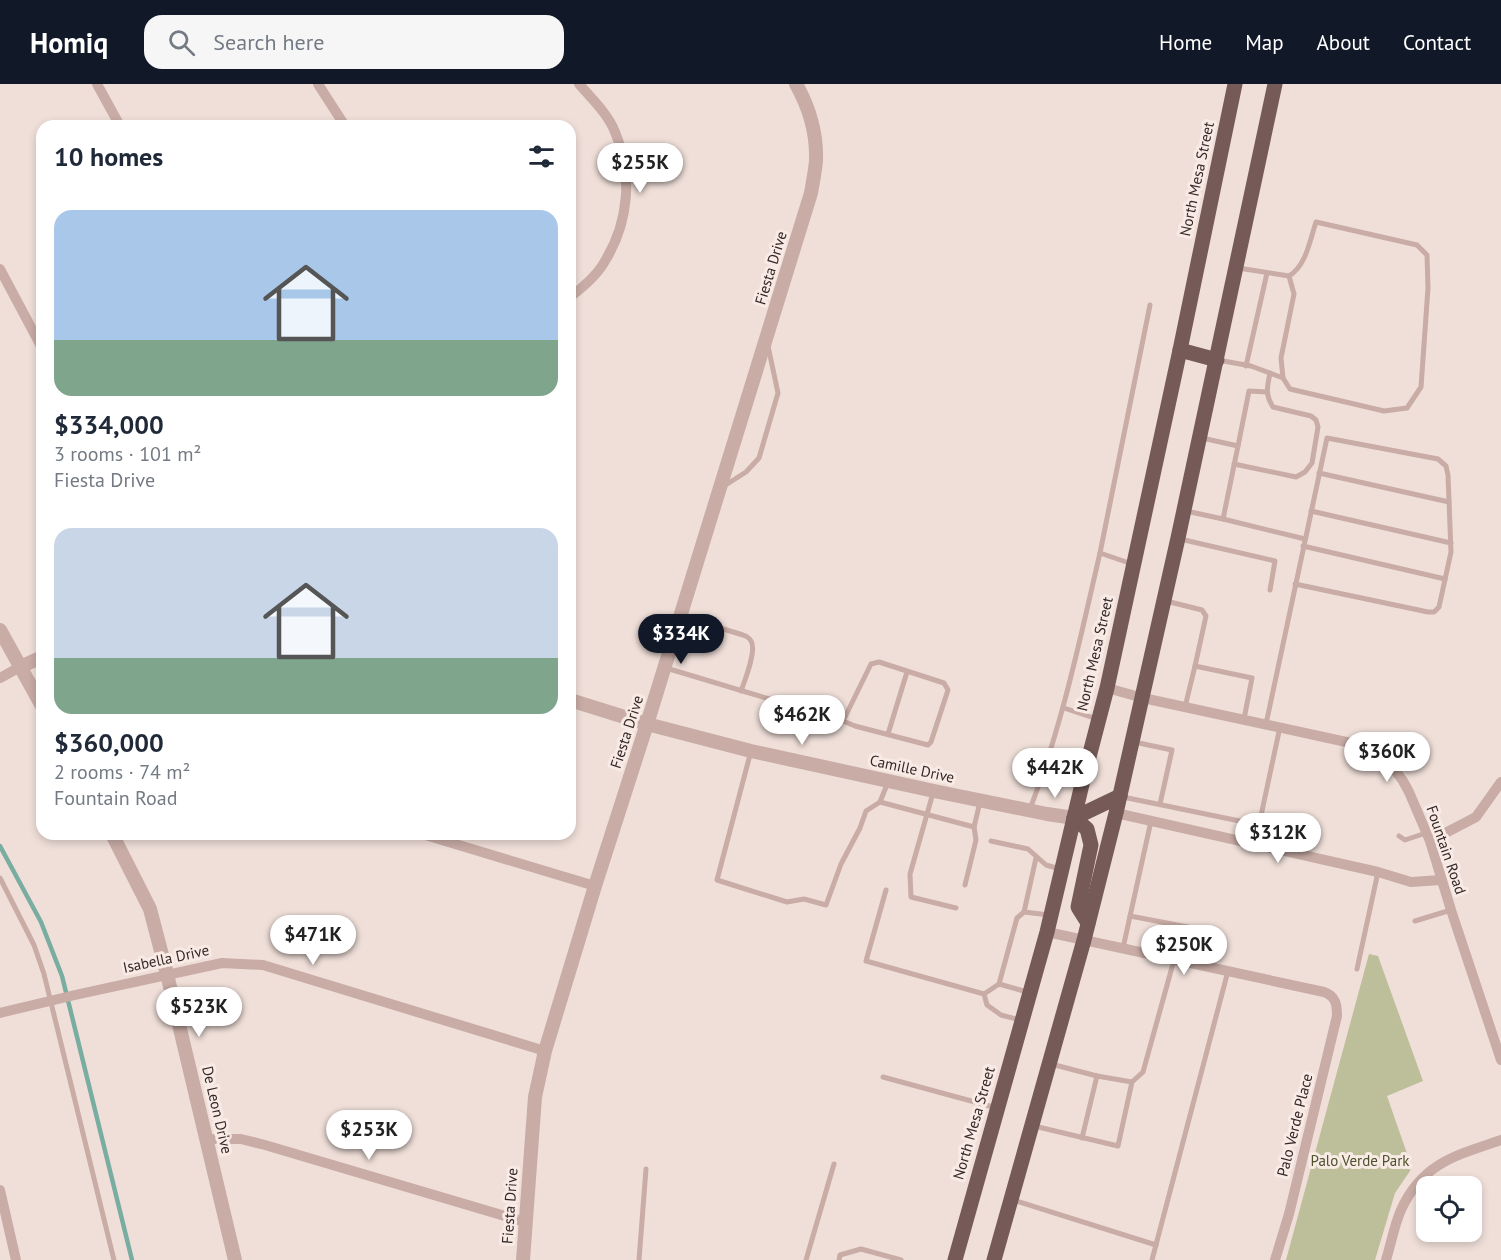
<!DOCTYPE html>
<html lang="en">
<head>
<meta charset="utf-8">
<style>
  :root { --surface:#fff; --page:#f6f6f7; --text:#1f2937; --muted:#747a83; --accent:#111827 }
  body { margin:0; font-family:"PT Sans",sans-serif; background:var(--page); color:var(--text); height:100vh; display:flex; flex-direction:column; font-size:22px; white-space:nowrap }
  * { box-sizing:border-box; margin:0 }
  p { font-size:20px; color:var(--muted) }
  .icon { flex:none; width:33px; height:33px; fill:none; stroke:currentColor; stroke-width:2; stroke-linecap:round; stroke-linejoin:round }
  .map { position:relative; flex:1; overflow:hidden }
  .drawer { position:absolute; left:36px; top:36px; width:540px; height:720px; display:flex; flex-direction:column; background:var(--surface); border-radius:18px; box-shadow:0 3px 9px #0003 }
  .drawer>* { flex:none }
  .tools { position:absolute; left:1416px; top:1092px; display:grid; gap:12px }
  .tools a { display:grid; place-items:center; width:66px; height:66px; border-radius:12px; background:var(--surface); box-shadow:0 3px 9px #0003; font-size:30px }
  .price { position:absolute; translate:-50% -51px; padding:0 14px; border-radius:21px; background:#fff; color:#222; font-size:20px; line-height:39px; filter:drop-shadow(0 2px 3px #0008) }
  .price::after { content:''; position:absolute; left:50%; top:36px; width:18px; height:14px; margin-left:-9px; background:inherit; clip-path:polygon(0 0,100% 0,50% 100%) }
  .price.on { background:var(--accent); color:#fff }
  ul { padding:0; list-style:none }
  li { display:grid; align-content:center; gap:12px; height:318px; padding:0 18px }
  li span { display:grid; place-items:center; height:186px; border-radius:18px; color:#555 }
  li>.icon { margin-inline-start:auto }
  span .icon { width:108px; height:108px; fill:#fffc; stroke-width:1 }
  li b { font-size:26px }
  h2 { display:flex; justify-content:space-between; align-items:center; height:72px; padding:0 18px; font-size:26px }
  header { display:flex; align-items:center; gap:36px; box-sizing:border-box; height:84px; padding:0 30px; background:var(--accent); color:#fff }
  header strong { font-size:28px }
  nav { display:flex; gap:33px; margin-inline-start:auto; font-size:21px }
  .search { width:420px; height:54px; background:var(--page); display:flex; align-items:center; gap:15px; box-sizing:border-box; padding:0 21px; border-radius:18px; color:var(--muted); font-size:22px }
  .map>svg:first-child { display:block }
  .green { fill:#bcbf99 }
  .lines { fill:none; stroke-linecap:round; stroke-linejoin:round }
  .stream { stroke:#79ada1; stroke-width:4.5 }
  .service { stroke:#c8aca5; stroke-width:5 }
  .minor { stroke:#c8aca5; stroke-width:10 }
  .tertiary { stroke:#c8aca5; stroke-width:14 }
  .primary { stroke:#765a58; stroke-width:15 }
  .labels { text-anchor:middle; stroke-width:6; stroke-linejoin:round; paint-order:stroke }
  .street-label { font-size:15px; fill:#342726; stroke:#f8eae5 }
  .park-label { font-size:15px; fill:#4d512b; stroke:#f8eae5 }
</style>
</head>
<body>
<header>
<strong>Homiq</strong>
<div class="search"><svg class="icon" aria-label="search" viewBox="0 0 24 24"><circle cx="10" cy="10" r="6"/><path d="M15 15l6 6"/></svg>Search here</div>
<nav><a>Home</a><a>Map</a><a>About</a><a>Contact</a></nav>
</header>
<div class="map">
<svg width="1501" height="1176" viewBox="0 0 1501 1176">
  <rect width="100%" height="100%" fill="#f0dfd9"/>
  <polygon class="green" points="1369,870 1378,872 1423,997 1387,1012 1411,1081 1410,1087 1395,1109 1375,1176 1286,1176"/>
  <g class="lines">
    <polyline class="stream" points="0,762 41,838 62,892 132,1176"/>
    <g class="service">
      <path d="M1238,184L1289,192C1306,182 1310,156 1316,138L1417,161L1427,171L1428,204L1421,303L1407,324L1384,327L1290,305L1283,294L1281,274L1294,210L1289,192"/>
      <polyline points="1218,276 1251,282 1283,294"/>
      <polyline points="1246,282 1267,189"/>
      <polyline points="1238,362 1249,307 1267,308"/>
      <path d="M1234,380L1296,393L1305,388L1312,379L1318,343L1316,336L1311,332L1273,323C1265,310 1267,304 1270,289"/>
      <polyline points="1319,389 1449,418"/>
      <polyline points="724,402 746,388 759,374 778,309 768,262"/>
      <polyline points="1186,427 1223,435 1238,362 1202,354"/>
      <polyline points="1311,427 1451,459"/>
      <polyline points="1223,435 1305,455"/>
      <polyline points="1180,455 1275,477 1270,506"/>
      <polyline points="1303,462 1445,495"/>
      <polyline points="1132,480 1100,469 1150,221"/>
      <polyline points="1166,517 1202,526 1206,532 1195,582"/>
      <path d="M681,532L743,551C746,552 749,553 751,557C757,566 745,596 741,607"/>
      <polyline points="666,584 843,637 855,642 928,661 931,658 948,606 944,599 879,578 871,580 843,637"/>
      <polyline points="1185,623 1195,582 1252,594 1244,635"/>
      <polyline points="1064,624 1097,635"/>
      <polyline points="1266,640 1327,354 1438,375 1446,382 1448,391 1451,468 1439,523 1434,528 1428,528 1295,500"/>
      <polyline points="888,650 907,588"/>
      <polyline points="1134,658 1172,666 1160,720"/>
      <polyline points="751,667 717,796 787,818 804,815 826,821 841,780 860,744 866,727 880,718 888,698"/>
      <polyline points="933,709 910,790 911,813 956,824"/>
      <polyline points="1123,713 1259,741 1280,643"/>
      <polyline points="880,718 974,743"/>
      <path d="M1030,725C1062,642 1080,555 1100,469"/>
      <polyline points="1399,752 1405,756 1426,749"/>
      <polyline points="991,757 1028,765 1046,781 1060,785"/>
      <polyline points="0,794 34,861 44,890 114,1176"/>
      <polyline points="965,801 976,756 974,743 980,718"/>
      <polyline points="886,806 866,877 984,910"/>
      <polyline points="1024,828 1036,774"/>
      <polyline points="1130,832 1188,843 1194,849 1188,879"/>
      <polyline points="1415,837 1451,826"/>
      <polyline points="1123,864 1151,737"/>
      <polyline points="1357,885 1378,788"/>
      <polyline points="999,900 1017,834 1024,828 1049,831"/>
      <polyline points="1020,936 1001,931 987,921 984,910 999,900 1027,908"/>
      <polyline points="1051,980 1097,992 1132,998"/>
      <polyline points="883,993 997,1024"/>
      <polyline points="1034,1042 1118,1062 1132,998 1143,988 1174,876"/>
      <polyline points="1082,1054 1097,992"/>
      <polyline points="1013,1116 1156,1161"/>
      <polyline points="639,1176 646,1085"/>
      <polyline points="806,1176 834,1080"/>
      <polyline points="839,1176 840,1171 861,1165 901,1176"/>
      <polyline points="1152,1176 1228,887"/>
    </g>
    <g class="minor">
      <polyline points="97,0 120,42"/>
      <polyline points="318,0 345,42"/>
      <polyline points="0,185 42,264"/>
      <path d="M570,213C582,204 598,190 605,177C629,138 633,90 615,48C608,30 592,15 579,0"/>
      <polyline points="0,594 20,583"/>
      <polyline points="1107,604 1143,614 1351,659 1365,664 1383,675 1394,685 1403,697 1409,708 1430,757 1451,826 1501,976"/>
      <polyline points="1116,729 1378,788 1411,798 1441,796"/>
      <polyline points="422,750 595,802"/>
      <polyline points="1430,757 1476,733 1501,698"/>
      <path d="M1047,848L1324,908C1336,912 1337,921 1337,932L1289,1130L1275,1176"/>
      <polyline points="0,929 75,911 222,879 263,881 545,967"/>
      <polyline points="207,1055 241,1055 265,1061 525,1138"/>
      <polyline points="0,1106 16,1176"/>
      <path d="M1386,1176C1391,1160 1394,1142 1401,1126C1422,1079 1457,1071 1501,1056"/>
    </g>
    <g class="tertiary">
      <polyline points="0,546 42,622"/>
      <polyline points="20,583 42,573"/>
      <polyline points="570,616 647,640 751,667 934,707 1047,730 1074,734"/>
      <polyline points="112,750 150,825 167,890 235,1176"/>
      <path d="M523,1176L535,1013L545,967L595,802L647,640L811,109C813,98 815,87 816,77C817,50 809,23 796,0"/>
    </g>
    <g class="primary">
      <polyline points="1180,266 1217,276"/>
      <polyline points="1074,734 1087,745 1091,761 1078,823 1088,839"/>
      <polyline points="1074,734 1120,712"/>
      <polyline points="955,1176 1047,848 1083,696 1107,604 1180,266 1235,0"/>
      <polyline points="994,1176 1084,856 1116,729 1178,454 1275,0"/>
    </g>
  </g>
  <g class="labels">
    <g class="street-label">
      <text transform="translate(1197 95) rotate(-78)" y="5">North Mesa Street</text>
      <text transform="translate(771 184) rotate(-73)" y="5">Fiesta Drive</text>
      <text transform="translate(1095 570) rotate(-77)" y="5">North Mesa Street</text>
      <text transform="translate(627 648) rotate(-72)" y="5">Fiesta Drive</text>
      <text transform="translate(912 685) rotate(12)" y="5">Camille Drive</text>
      <text transform="translate(1446 766) rotate(71)" y="5">Fountain Road</text>
      <text transform="translate(166 875) rotate(-12)" y="5">Isabella Drive</text>
      <text transform="translate(217 1026) rotate(77)" y="5">De Leon Drive</text>
      <text transform="translate(974 1039) rotate(-74)" y="5">North Mesa Street</text>
      <text transform="translate(1295 1041) rotate(-76)" y="5">Palo Verde Place</text>
      <text transform="translate(510 1122) rotate(-86)" y="5">Fiesta Drive</text>
    </g>
    <g class="park-label">
      <text x="1360" y="1082">Palo Verde Park</text>
    </g>
  </g>
</svg>
<div class="tools">
<a><svg class="icon" aria-label="locate" viewBox="0 0 24 24"><circle cx="12" cy="12" r="6"/><path d="M12 2v4M12 18v4M2 12h4M18 12h4"/></svg></a>
</div>
<b class="price" style="left:640px;top:110px">$255K</b>
<b class="price on" style="left:681px;top:581px">$334K</b>
<b class="price" style="left:802px;top:662px">$462K</b>
<b class="price" style="left:1387px;top:699px">$360K</b>
<b class="price" style="left:1055px;top:715px">$442K</b>
<b class="price" style="left:1278px;top:780px">$312K</b>
<b class="price" style="left:313px;top:882px">$471K</b>
<b class="price" style="left:1184px;top:892px">$250K</b>
<b class="price" style="left:199px;top:954px">$523K</b>
<b class="price" style="left:369px;top:1077px">$253K</b>
<section class="drawer">
<h2>10 homes<svg class="icon" aria-label="filters" viewBox="0 0 24 24"><path d="M4 7h16M4 17h16"/><circle cx="9" cy="7" r="2"/><circle cx="15" cy="17" r="2"/></svg></h2>
<ul>
<li><span style="background:linear-gradient(#a9c7e8 70%,#7fa58c 0)"><svg class="icon" aria-label="home" viewBox="0 0 24 24"><path d="M3 11l9-7 9 7M6 9v11h12V9"/></svg></span><div><b>$334,000</b><p>3 rooms · 101 m²</p><p>Fiesta Drive</p></div></li>
<li><span style="background:linear-gradient(#c9d6e8 70%,#7fa58c 0)"><svg class="icon" aria-label="home" viewBox="0 0 24 24"><path d="M3 11l9-7 9 7M6 9v11h12V9"/></svg></span><div><b>$360,000</b><p>2 rooms · 74 m²</p><p>Fountain Road</p></div></li>
</ul>
</section>
</div>
</body>
</html>
